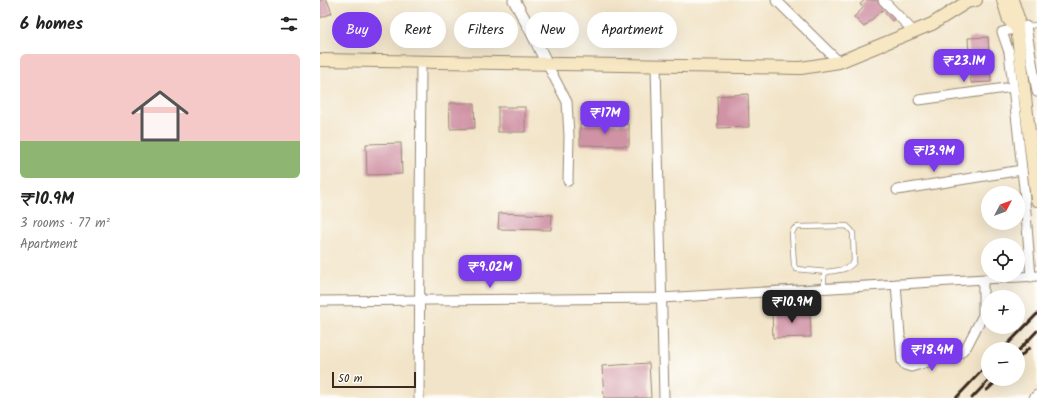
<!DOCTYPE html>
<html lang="en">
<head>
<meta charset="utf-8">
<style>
  :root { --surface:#fff; --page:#f6f6f6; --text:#222; --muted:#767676; --line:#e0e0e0; --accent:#7c3aed }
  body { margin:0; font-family:Kalam,sans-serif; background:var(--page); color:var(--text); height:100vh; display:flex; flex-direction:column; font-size:15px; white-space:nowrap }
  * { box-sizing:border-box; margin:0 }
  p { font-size:13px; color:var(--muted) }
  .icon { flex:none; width:22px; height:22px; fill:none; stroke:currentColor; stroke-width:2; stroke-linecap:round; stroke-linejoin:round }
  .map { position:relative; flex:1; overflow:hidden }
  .drawer { display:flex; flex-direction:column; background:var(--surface); width:320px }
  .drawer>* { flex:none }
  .top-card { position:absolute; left:12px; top:12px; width:380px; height:36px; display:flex; gap:8px }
  .needle { width:26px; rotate:49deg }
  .buttons { position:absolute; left:661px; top:186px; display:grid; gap:8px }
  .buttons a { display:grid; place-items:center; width:44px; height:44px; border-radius:50%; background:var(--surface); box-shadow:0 4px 16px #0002; font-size:20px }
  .scale { position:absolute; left:12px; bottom:10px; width:84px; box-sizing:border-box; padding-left:4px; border:2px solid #3b2a1e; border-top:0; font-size:11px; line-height:14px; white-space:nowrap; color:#3b2a1e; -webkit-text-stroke:3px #fdfcf7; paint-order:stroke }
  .price { position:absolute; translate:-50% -34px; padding:0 9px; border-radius:8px; background:var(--accent); color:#fff; font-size:13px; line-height:26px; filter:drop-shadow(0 1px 2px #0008) }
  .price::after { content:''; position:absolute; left:50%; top:24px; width:12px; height:9px; margin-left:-6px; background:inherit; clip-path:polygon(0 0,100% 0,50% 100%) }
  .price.active { background:#222; color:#fff }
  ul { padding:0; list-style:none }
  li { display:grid; align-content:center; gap:8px; height:212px; padding:0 20px }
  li+li { border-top:1px solid var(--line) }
  li span { display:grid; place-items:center; height:124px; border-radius:6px; color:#555 }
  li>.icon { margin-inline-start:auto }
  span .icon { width:72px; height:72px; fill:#fffc; stroke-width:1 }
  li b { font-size:17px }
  h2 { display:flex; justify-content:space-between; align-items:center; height:48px; padding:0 20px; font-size:17px }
  .tag { padding:0 14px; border-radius:18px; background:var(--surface); box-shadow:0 4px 16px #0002; font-size:14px; line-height:36px }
  .tag.active { background:var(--accent); color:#fff }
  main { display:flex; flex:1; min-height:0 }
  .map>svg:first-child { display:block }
  .building { fill:#d093a6 }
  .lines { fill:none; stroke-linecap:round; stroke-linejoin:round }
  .service-casing { stroke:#968773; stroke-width:6 }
  .minor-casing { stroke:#968773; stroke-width:11 }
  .tertiary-casing { stroke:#968773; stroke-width:13 }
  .secondary-casing { stroke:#968773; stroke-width:14 }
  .service { stroke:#fff; stroke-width:4.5 }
  .minor { stroke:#fff; stroke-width:9 }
  .tertiary { stroke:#fff; stroke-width:11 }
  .secondary { stroke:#f7e8c3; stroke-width:12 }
  .rail { stroke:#3b2a1e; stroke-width:3 }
</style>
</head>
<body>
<main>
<section class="drawer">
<h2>6 homes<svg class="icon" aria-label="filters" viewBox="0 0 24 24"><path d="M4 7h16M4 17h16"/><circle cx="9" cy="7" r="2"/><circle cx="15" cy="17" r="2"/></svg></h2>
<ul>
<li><span style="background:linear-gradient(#f6c9c9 70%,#8fb573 0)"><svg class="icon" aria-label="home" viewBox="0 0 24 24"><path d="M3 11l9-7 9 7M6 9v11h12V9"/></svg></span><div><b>₹10.9M</b><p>3 rooms · 77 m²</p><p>Apartment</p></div></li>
</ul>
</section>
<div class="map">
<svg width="717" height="398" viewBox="0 0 717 398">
  <rect width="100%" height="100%" fill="#fdfcf7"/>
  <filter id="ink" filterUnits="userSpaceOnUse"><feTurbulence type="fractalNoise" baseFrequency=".025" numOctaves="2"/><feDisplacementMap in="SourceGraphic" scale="8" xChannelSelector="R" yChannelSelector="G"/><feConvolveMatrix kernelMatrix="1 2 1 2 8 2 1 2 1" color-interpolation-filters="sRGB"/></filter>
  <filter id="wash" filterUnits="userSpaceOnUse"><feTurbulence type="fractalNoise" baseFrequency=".012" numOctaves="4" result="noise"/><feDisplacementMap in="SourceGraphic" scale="16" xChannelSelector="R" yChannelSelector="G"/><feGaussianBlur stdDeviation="0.9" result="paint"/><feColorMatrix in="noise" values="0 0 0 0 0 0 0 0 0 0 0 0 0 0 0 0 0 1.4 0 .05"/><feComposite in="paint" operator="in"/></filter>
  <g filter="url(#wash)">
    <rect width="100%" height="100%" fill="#f2e4c8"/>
    <g id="blocks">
      <g class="building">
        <polygon points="0,0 7,0 12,13 0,18"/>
        <polygon points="545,0 562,0 577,16 572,21 562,10 544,27 534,17 543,8 540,4"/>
        <polygon points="668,37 671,82 651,83 648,38"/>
        <polygon points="428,94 429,127 398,128 397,96"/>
        <polygon points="129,103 154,103 155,128 130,129"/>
        <rect x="178" y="107" width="27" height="25"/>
        <polygon points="260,124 309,124 309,146 260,145"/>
        <polygon points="81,143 82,174 47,175 46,144"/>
        <polygon points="179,213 232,215 231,230 178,229"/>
        <polygon points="490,310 491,337 453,338 452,311"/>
        <polygon points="329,363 331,398 284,398 282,366"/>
      </g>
    </g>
  </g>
  <g filter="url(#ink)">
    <use href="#blocks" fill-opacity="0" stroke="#968773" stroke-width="1"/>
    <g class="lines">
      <defs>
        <g id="service">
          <polyline points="706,26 717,25"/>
          <path d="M504,289V275L507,272C517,270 527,271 534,262L533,233L531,230L527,226L478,227L474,229L472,233L474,265L476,269L507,272"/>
        </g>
        <g id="minor">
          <polyline points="456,0 519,62"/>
          <polyline points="563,0 593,31"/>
          <polyline points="227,64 247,102 249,136 248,181"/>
          <polyline points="336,65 344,398"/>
          <polyline points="599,100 693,87"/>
          <polyline points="577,190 702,170"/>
          <polyline points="711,277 704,188 693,87 689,52 682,32 706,26 717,92"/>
          <polyline points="576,284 582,361 585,365 591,367 640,353 647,346 663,315 663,280"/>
          <polyline points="0,301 341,298 717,276"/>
          <polyline points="99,398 101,61"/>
          <polyline points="714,398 717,395"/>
        </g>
        <polyline id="tertiary" points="194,0 211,31 227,64"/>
        <g id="secondary">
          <polyline points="683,0 689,20 697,28"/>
          <polyline points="692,0 698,18 697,28 717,200"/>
          <polyline points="0,60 481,68 519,62 612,24 647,2 656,0"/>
        </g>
      </defs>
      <use href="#service" class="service-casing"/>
      <use href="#minor" class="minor-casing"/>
      <use href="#tertiary" class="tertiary-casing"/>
      <use href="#secondary" class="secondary-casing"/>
      <use href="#service" class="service"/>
      <use href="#minor" class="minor"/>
      <use href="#tertiary" class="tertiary"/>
      <use href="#secondary" class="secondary"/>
      <g class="rail">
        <polyline points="683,349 717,314"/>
        <polyline points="698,351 717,331"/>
        <polyline points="698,359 709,348"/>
        <polyline points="667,390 679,379"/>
        <polyline points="636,398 668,364"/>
        <polyline points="652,398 670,379"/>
      </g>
    </g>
  </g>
</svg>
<div class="buttons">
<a><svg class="needle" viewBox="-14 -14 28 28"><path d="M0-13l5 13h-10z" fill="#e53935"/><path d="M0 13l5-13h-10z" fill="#767676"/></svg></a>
<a><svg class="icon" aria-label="locate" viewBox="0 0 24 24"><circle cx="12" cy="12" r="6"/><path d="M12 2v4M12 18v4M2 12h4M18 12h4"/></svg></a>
<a>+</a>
<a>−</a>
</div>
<div class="scale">50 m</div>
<b class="price" style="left:644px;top:83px">₹23.1M</b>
<b class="price" style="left:285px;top:135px">₹17M</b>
<b class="price" style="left:614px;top:173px">₹13.9M</b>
<b class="price" style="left:170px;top:289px">₹9.02M</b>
<b class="price active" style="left:472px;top:324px">₹10.9M</b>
<b class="price" style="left:612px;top:372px">₹18.4M</b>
<div class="top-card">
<a class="tag active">Buy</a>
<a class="tag">Rent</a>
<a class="tag">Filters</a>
<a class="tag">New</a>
<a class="tag">Apartment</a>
</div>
</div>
</main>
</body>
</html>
